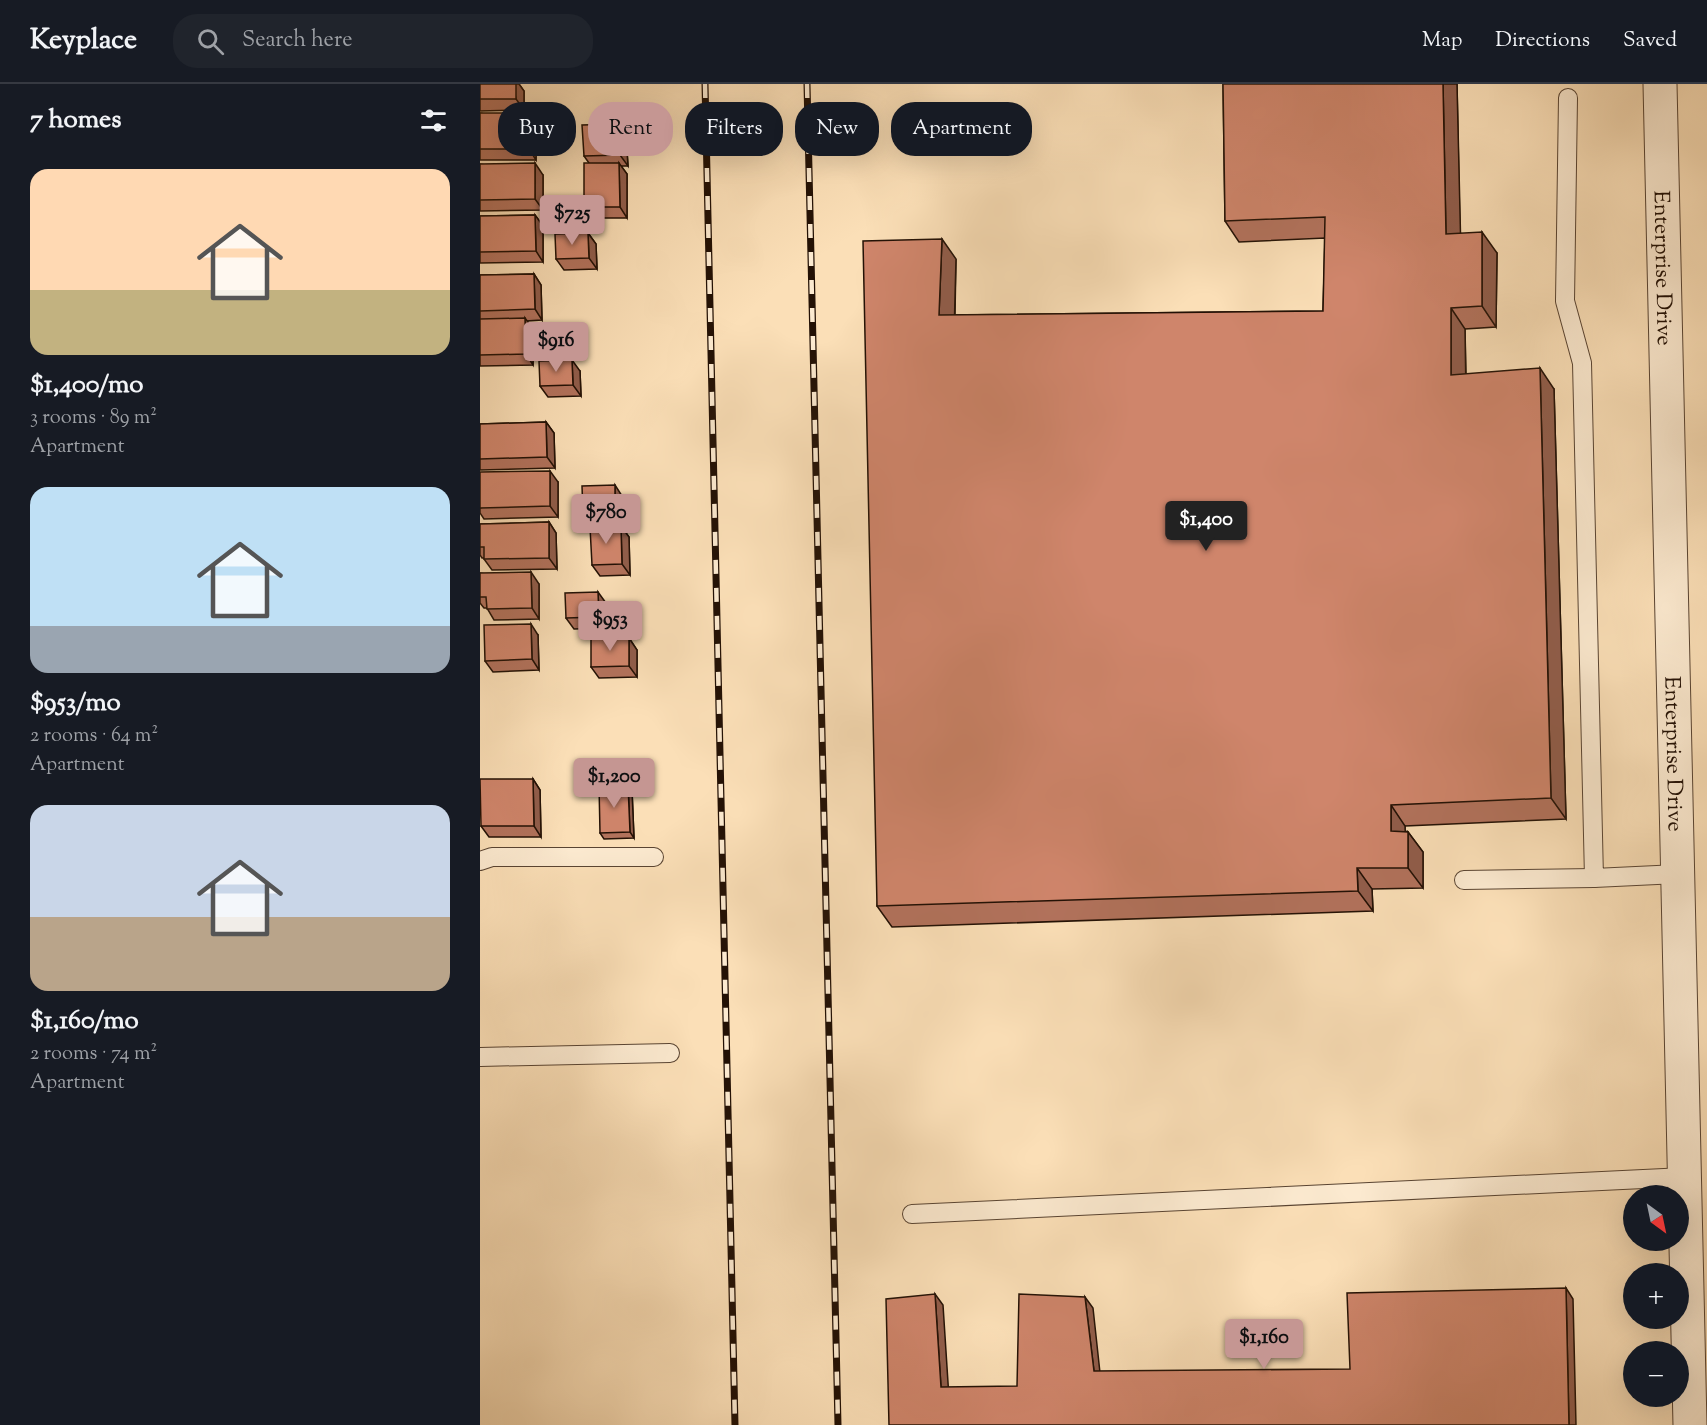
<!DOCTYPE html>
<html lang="en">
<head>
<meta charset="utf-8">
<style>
  :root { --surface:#171b24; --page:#20242c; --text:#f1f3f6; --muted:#9ea1a6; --line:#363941; --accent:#c59692 }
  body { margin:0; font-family:"Sorts Mill Goudy",serif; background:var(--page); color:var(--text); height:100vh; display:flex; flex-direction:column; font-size:22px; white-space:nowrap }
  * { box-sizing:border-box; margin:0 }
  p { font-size:20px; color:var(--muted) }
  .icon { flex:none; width:33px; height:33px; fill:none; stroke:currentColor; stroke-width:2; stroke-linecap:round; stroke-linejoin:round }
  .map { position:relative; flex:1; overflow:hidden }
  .panel { display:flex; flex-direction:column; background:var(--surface); width:480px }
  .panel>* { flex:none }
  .top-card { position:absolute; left:18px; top:18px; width:570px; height:54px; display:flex; gap:12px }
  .needle { width:39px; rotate:147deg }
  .tools { position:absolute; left:1143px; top:1101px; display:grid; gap:12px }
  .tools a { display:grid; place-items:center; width:66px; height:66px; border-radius:50%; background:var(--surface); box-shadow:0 6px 24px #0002; font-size:30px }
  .price { position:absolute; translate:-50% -51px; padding:0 14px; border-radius:6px; background:var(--accent); color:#111; font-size:20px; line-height:39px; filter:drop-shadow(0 2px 3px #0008) }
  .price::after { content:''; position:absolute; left:50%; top:36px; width:18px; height:14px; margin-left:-9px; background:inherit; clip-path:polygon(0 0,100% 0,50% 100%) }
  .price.selected { background:#222; color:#fff }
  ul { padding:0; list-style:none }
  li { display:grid; align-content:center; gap:12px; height:318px; padding:0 30px }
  li span { display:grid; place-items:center; height:186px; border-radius:18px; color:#555 }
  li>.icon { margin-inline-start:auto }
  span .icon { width:108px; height:108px; fill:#fffc; stroke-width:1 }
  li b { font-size:26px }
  h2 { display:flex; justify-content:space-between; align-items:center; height:72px; padding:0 30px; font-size:26px }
  .pill { padding:0 21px; border-radius:24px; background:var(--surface); box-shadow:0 6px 24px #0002; font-size:21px; line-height:54px }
  .pill.selected { background:var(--accent); color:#111 }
  header { display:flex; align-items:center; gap:36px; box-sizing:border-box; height:84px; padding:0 30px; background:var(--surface); border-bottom:2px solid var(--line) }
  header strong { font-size:28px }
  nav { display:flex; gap:33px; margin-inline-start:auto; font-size:21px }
  .search { width:420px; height:54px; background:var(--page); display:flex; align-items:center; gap:15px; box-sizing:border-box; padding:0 21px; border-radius:24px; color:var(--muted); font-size:22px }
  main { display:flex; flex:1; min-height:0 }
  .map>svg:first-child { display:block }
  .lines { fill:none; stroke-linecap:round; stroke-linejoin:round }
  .lane-casing { stroke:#594432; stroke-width:20 }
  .street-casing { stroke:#594432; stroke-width:35 }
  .lane { stroke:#fcead0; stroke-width:18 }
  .street { stroke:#fcead0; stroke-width:33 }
  .rail-casing { stroke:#231105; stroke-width:7 }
  .rail { stroke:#fcead0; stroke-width:4.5; stroke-dasharray:14; stroke-linecap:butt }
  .wall { fill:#b2725c; stroke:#231105; stroke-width:1.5 }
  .shaded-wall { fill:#915d4b; stroke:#231105; stroke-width:1.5 }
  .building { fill:#cf856b; stroke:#231105; stroke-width:1.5 }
  .labels { text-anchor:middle; stroke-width:4.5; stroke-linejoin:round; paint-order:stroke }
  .street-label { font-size:22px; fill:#231105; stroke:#fcead0 }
</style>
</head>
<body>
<header>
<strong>Keyplace</strong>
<div class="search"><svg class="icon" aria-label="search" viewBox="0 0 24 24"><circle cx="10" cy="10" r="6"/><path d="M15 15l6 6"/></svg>Search here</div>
<nav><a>Map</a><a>Directions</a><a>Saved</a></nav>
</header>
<main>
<section class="panel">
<h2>7 homes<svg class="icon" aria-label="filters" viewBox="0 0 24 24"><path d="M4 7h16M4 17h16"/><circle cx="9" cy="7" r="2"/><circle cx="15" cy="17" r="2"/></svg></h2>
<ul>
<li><span style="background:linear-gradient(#ffd9b3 65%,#c2b280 0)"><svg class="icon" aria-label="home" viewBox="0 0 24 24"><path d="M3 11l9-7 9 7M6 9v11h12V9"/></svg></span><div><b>$1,400/mo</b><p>3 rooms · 89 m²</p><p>Apartment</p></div></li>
<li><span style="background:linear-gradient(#bfe0f5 75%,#9aa5b1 0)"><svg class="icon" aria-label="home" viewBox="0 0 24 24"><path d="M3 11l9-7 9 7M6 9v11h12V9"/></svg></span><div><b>$953/mo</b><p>2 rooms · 64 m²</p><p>Apartment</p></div></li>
<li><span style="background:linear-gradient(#c9d6e8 60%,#b9a48a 0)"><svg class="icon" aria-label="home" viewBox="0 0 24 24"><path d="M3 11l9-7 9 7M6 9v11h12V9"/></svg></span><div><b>$1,160/mo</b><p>2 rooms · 74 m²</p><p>Apartment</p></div></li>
</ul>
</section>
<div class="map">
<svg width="1227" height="1341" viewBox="0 0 1227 1341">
  <rect width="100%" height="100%" fill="#fbdfb7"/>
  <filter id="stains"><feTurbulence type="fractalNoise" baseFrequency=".00333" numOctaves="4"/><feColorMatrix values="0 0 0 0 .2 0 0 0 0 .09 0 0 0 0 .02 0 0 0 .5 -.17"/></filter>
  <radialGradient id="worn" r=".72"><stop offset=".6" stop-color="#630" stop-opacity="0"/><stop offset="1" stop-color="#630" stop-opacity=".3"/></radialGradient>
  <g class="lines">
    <defs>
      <g id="lane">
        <polyline points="1088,14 1085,217 1102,279 1114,794 1198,790"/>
        <polyline points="0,777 12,773 174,773"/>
        <polyline points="984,796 1114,794"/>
        <polyline points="0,973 190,969"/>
        <polyline points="432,1130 1205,1093"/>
      </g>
      <g id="street">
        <path id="s1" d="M1180,0L1210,1341"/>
      </g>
    </defs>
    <use href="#lane" class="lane-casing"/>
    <use href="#street" class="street-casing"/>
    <use href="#lane" class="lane"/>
    <use href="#street" class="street"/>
    <defs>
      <g id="rail">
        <polyline points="225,0 255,1341"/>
        <polyline points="327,0 358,1341"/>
      </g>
    </defs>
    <use href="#rail" class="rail-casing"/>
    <use href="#rail" class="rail"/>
  </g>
  <g class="wall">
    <polygon points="0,0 39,0 44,7 44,26 0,27"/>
    <polygon points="743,0 977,0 980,149 1017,169 1016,243 985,245 986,290 1074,305 1086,735 925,742 925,747 928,748 943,768 943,804 892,805 893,827 412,843 397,822 476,175 475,231 843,227 845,154 759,158 745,137"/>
    <polygon points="0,29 56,40 56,76 0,76"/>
    <polygon points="146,51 148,82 141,82 147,90 147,134 112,134 104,123 109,79 104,72"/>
    <polygon points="0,80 63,91 63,126 0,127"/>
    <polygon points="55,131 63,142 63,178 0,179 0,132"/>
    <polygon points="108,149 116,160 117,185 84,186 76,175"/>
    <polygon points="54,190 61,201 62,236 47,237 53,245 53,281 0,282 0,191"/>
    <polygon points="100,287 101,312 68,313 60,302"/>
    <polygon points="66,338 74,349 75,384 0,386 0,340"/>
    <polygon points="78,398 78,433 4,435 0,429 0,424"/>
    <polygon points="142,412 143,440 110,441 103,430"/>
    <polygon points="69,438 76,449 77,485 12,486 4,475 4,474 2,474 0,471 0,440"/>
    <polygon points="141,442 149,453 150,491 120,492 112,481"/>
    <polygon points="0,489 59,500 59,535 14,536 7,524 4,524 0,519"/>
    <polygon points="126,519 127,544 94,545 86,534"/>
    <polygon points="58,551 59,586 13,588 5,577"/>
    <polygon points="149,554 157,566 157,593 119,594 111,583"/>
    <polygon points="53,695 60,706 61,753 9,753 1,742"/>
    <polygon points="148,700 152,706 154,754 124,755 120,749"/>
  </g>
  <g class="shaded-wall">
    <polygon points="33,0 39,0 44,7 44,26 36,15"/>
    <polygon points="963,0 977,0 981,171 966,150"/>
    <polygon points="48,29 56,40 56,76 49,65"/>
    <polygon points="138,40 146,51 148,82 140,71"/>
    <polygon points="55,79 63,91 63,126 55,115"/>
    <polygon points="139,79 147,90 147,134 140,123"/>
    <polygon points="55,131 63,142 63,178 56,167"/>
    <polygon points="1002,148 1017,169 1016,243 1002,222"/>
    <polygon points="108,149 116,160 117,185 109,174"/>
    <polygon points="462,155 476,175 474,252 459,231"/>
    <polygon points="54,190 61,201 62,236 55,225"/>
    <polygon points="971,224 985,245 986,312 971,291"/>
    <polygon points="45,234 53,245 53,281 46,270"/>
    <polygon points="92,276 100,287 101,312 93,301"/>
    <polygon points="1060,284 1074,305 1086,735 1071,714"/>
    <polygon points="66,338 74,349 75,384 67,373"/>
    <polygon points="70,387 78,398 78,433 70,422"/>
    <polygon points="135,401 142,412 143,440 135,429"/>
    <polygon points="69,438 76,449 77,485 69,474"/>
    <polygon points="141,442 149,453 150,491 142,480"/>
    <polygon points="51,488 59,500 59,535 52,524"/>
    <polygon points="118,508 126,519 127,544 119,533"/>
    <polygon points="51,540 58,551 59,586 52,575"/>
    <polygon points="149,554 157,566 157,593 149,582"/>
    <polygon points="53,695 60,706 61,753 54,742"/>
    <polygon points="148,700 152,706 154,754 150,748"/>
    <polygon points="911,721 925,742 926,767 911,747"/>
    <polygon points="928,748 943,768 943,804 928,784"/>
    <polygon points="877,784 892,805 893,827 878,807"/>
    <polygon points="1086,1204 1093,1215 1096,1341 1089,1341"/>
    <polygon points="455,1210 463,1221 469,1314 461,1303"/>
    <polygon points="605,1213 613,1224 621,1298 614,1287"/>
  </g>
  <g class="building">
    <rect x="0" y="0" width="36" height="15"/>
    <polygon points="743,0 963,0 966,150 1002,148 1002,222 971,224 971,291 1060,284 1071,714 911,721 911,747 928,748 928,784 877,784 878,807 397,822 383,157 462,155 459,231 843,227 845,133 745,137"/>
    <polygon points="0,29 48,29 49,65 0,65"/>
    <polygon points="138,40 140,71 104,72 102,41"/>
    <polygon points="55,79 55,115 0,116 0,80"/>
    <polygon points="104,79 139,79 140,123 104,123"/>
    <polygon points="55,131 56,167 0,168 0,132"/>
    <polygon points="108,149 109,174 76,175 75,150"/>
    <polygon points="54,190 55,225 0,227 0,191"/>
    <polygon points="45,234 46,270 0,271 0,235"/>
    <polygon points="92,276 93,301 60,302 59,277"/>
    <polygon points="66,338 67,373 0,375 0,340"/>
    <polygon points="70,387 70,422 0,424 0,388"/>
    <polygon points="135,401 135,429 103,430 102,402"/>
    <polygon points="69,438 69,474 4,475 4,463 0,463 0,440"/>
    <polygon points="141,442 142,480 112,481 110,443"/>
    <polygon points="51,488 52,524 7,525 6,513 0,513 0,489"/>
    <polygon points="118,508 119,533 86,534 85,509"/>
    <polygon points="51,540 52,575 5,577 4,541"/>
    <polygon points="149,554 149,582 111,583 111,555"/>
    <polygon points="0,695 53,695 54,742 1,742"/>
    <polygon points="148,700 150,748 120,749 119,701"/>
    <polygon points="1086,1204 1089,1341 409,1341 406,1215 455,1210 461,1303 537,1302 539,1210 605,1213 614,1287 870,1285 867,1209"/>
  </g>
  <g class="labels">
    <g class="street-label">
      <text dy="8" stroke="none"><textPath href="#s1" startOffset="184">Enterprise Drive</textPath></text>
      <text dy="8" stroke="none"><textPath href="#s1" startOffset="670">Enterprise Drive</textPath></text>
    </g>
  </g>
  <rect width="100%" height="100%" filter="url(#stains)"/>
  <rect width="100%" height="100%" fill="url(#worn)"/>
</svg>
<div class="tools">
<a><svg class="needle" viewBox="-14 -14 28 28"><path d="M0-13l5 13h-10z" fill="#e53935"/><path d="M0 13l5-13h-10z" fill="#9ea1a6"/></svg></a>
<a>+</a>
<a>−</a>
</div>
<b class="price" style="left:92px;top:162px">$725</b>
<b class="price" style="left:76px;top:289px">$916</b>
<b class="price" style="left:126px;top:461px">$780</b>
<b class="price selected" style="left:726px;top:468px">$1,400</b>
<b class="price" style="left:130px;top:568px">$953</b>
<b class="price" style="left:134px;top:725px">$1,200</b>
<b class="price" style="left:784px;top:1286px">$1,160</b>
<div class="top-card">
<a class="pill">Buy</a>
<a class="pill selected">Rent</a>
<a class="pill">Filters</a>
<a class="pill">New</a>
<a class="pill">Apartment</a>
</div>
</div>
</main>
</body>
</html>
